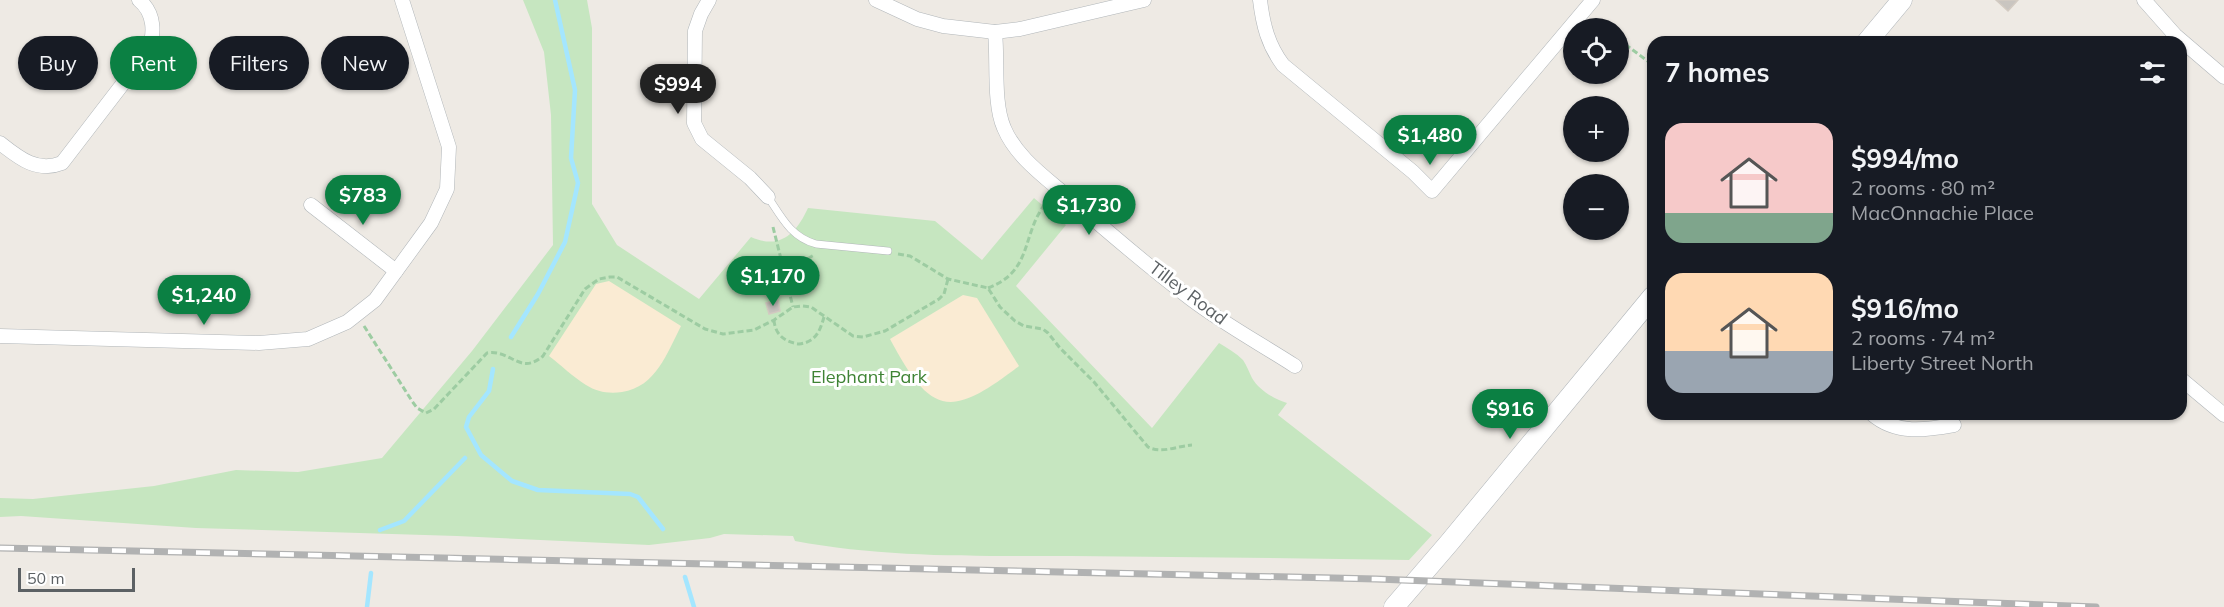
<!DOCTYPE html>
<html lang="en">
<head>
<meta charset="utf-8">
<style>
  :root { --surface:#171b24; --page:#20242c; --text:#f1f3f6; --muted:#9ea1a6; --accent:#0b8043 }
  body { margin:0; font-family:Mulish,sans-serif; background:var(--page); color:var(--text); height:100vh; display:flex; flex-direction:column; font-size:22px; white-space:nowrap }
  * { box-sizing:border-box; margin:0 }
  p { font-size:20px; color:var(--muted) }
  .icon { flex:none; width:33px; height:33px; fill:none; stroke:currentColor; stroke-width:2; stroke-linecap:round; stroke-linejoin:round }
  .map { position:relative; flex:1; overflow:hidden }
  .drawer { position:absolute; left:1647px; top:36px; width:540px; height:384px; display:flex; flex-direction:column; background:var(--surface); border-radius:18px; box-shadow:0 2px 4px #0004 }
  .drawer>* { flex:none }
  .guide { position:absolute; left:18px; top:36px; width:570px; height:54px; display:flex; gap:12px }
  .controls { position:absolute; left:1563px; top:18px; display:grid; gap:12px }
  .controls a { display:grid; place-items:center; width:66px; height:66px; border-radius:50%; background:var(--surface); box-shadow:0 2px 4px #0004; font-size:30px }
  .scale { position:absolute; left:18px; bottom:15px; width:117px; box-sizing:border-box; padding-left:6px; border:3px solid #5c6164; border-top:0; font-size:16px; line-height:21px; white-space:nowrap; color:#5c6164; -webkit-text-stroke:4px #fff; paint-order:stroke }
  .price { position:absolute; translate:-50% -51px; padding:0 14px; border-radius:21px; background:var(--accent); color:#fff; font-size:20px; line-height:39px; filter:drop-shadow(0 2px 3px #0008) }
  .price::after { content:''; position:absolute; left:50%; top:36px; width:18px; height:14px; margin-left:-9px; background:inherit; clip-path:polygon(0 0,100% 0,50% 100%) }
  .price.selected { background:#222; color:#fff }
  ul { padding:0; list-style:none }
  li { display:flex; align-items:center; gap:18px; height:150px; padding:0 18px }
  li span { display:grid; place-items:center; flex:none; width:168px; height:120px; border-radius:18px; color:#555 }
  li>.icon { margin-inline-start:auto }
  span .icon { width:72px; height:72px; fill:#fffc; stroke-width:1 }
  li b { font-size:26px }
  h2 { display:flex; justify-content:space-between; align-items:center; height:72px; padding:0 18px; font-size:26px }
  .tag { padding:0 21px; border-radius:27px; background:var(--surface); box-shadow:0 2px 4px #0004; font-size:21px; line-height:54px }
  .tag.selected { background:var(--accent); color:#fff }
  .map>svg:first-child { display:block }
  .green { fill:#c6e6c0 }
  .sand { fill:#faebd3 }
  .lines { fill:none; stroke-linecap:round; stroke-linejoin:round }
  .stream { stroke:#a4e6ff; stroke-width:4.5 }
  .building { fill:#c9c5c0; stroke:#d3cbc2; stroke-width:1.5 }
  .service-casing { stroke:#b1b6b9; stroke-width:8 }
  .minor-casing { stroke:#b1b6b9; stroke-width:15 }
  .secondary-casing { stroke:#b0b5b9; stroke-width:21 }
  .path { stroke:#9dcca2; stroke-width:3; stroke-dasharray:6 3; stroke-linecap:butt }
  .service { stroke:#fff; stroke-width:7 }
  .minor { stroke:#fff; stroke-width:14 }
  .secondary { stroke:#fff; stroke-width:20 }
  .rail-casing { stroke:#b1b2b2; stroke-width:7 }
  .rail { stroke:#fff; stroke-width:4.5; stroke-dasharray:14; stroke-linecap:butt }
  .labels { text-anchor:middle; stroke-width:6; stroke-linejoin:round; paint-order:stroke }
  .street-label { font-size:18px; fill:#5c6164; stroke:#fff }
  .park-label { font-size:18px; fill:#3e8334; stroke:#fff }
</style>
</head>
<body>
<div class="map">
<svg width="2224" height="607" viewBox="0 0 2224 607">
  <rect width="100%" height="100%" fill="#eeeae4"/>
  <path class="green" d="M523,0H587L592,28V204L617,245L699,299L751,237C780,250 796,234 808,208L935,221L982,260L1034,198L1066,225L1016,286L1152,428L1219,343C1227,348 1236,353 1243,360C1247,366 1249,372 1252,378C1259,390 1274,399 1287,403L1278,415L1432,535L1409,560C1296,558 1184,557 1072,556C980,556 886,558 795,541L793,536L724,534L710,538L649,545L457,536L196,528L21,516L0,517V498L33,499L154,486L236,470L298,472L382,458L472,351L553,245L551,115L544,52Z"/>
  <g class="sand">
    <path d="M609,281L681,326C667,353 656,387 622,392C609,394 597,392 586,385C573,377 561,365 549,356L596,284Z"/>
    <path d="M963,295L977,298L1019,366C950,419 931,416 890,339Z"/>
  </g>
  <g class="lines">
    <g class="stream">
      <polyline points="511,337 538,294 565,242 578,183 571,158 575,90 555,0"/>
      <polyline points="493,369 489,391 469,417 466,427 481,455 512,481 538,490 630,494 638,497 663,529"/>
      <polyline points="380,530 404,521 465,458"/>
      <polyline points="685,577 694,607"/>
      <polyline points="367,607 371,573"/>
    </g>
  </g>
  <g class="building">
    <polygon points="1996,0 2018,0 2008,11"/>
    <polygon points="778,300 780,311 769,314 766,303"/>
  </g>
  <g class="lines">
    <defs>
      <path id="service" d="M768,197C782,218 791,237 816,244L888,251"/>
      <g id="minor">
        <polyline points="709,0 701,14 695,31 694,123 702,139 750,178 768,197"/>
        <polyline points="876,0 917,19 943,26 995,32 1020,29 1144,0"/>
        <path d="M1260,0C1263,25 1268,45 1283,65L1413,172L1432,191L1593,0"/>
        <polyline points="2144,0 2175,35 2224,77"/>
        <path d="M995,32C998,61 993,103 1004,128C1016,157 1045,177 1068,197C1108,232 1149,267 1191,299C1224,324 1261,344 1295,366"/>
        <path d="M0,143C19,158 37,173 62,163L148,51C155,34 155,13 139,0"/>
        <polyline points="311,205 396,271"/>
        <polyline points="0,336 259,343 308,339 347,322 375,300 431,223 447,189 449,147 402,0"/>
        <polyline points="2181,379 2224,415"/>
        <path d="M1872,414C1896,435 1926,430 1954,425"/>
      </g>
      <g id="secondary">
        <polyline points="1867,42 1902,0"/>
        <polyline points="1394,607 1449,543 1653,296"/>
      </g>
    </defs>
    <use href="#service" class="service-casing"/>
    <use href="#minor" class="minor-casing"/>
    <use href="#secondary" class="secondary-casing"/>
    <g class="path">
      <polyline points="1594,20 1605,28"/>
      <polyline points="1618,39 1653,65"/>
      <polyline points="773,227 793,307"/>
      <path d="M898,254L910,256L948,279L988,288L1000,307L1015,321L1024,326L1043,329L1048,333L1060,348L1094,382L1148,447C1162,454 1177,446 1192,445"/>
      <polyline points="784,272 814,255"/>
      <path d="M988,288C1033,271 1021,236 1045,204"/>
      <path d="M774,320C775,335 785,342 799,344C816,342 820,331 824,317"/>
      <path d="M364,326L412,401L417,408L426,413L434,409L487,353C511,349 520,376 543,356L585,289L599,279L610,277H617L705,329L723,334L754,330L774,320L793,307L802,306L811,307L853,336L863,337L885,331L939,299L944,294L948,279"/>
    </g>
    <use href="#service" class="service"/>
    <use href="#minor" class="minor"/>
    <use href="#secondary" class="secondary"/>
    <defs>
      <polyline id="rail" points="0,548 1376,579 2096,607"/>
    </defs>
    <use href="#rail" class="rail-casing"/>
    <use href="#rail" class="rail"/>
  </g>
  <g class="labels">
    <g class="street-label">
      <text transform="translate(1188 293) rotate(37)" y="6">Tilley Road</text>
    </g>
    <g class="park-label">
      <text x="869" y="383">Elephant Park</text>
    </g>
  </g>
</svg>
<div class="controls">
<a><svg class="icon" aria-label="locate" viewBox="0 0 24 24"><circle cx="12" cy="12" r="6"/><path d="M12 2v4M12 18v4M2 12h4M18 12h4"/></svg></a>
<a>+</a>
<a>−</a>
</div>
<div class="scale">50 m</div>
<b class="price selected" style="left:678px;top:115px">$994</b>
<b class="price" style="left:1430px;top:166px">$1,480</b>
<b class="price" style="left:363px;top:226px">$783</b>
<b class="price" style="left:1089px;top:236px">$1,730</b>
<b class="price" style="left:773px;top:307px">$1,170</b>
<b class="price" style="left:204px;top:326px">$1,240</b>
<b class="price" style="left:1510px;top:440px">$916</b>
<div class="guide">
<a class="tag">Buy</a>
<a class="tag selected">Rent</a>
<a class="tag">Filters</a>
<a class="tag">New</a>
</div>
<section class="drawer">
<h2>7 homes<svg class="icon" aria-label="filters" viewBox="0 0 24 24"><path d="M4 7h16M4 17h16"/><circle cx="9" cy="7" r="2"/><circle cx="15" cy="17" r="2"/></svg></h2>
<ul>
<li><span style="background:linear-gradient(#f6c9c9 75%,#7fa58c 0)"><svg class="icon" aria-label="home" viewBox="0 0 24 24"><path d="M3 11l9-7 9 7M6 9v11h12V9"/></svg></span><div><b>$994/mo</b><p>2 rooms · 80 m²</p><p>MacOnnachie Place</p></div></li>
<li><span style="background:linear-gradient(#ffd9b3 65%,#9aa5b1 0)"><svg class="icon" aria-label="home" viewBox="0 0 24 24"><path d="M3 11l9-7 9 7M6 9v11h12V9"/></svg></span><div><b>$916/mo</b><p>2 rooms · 74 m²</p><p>Liberty Street North</p></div></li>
</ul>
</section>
</div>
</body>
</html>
